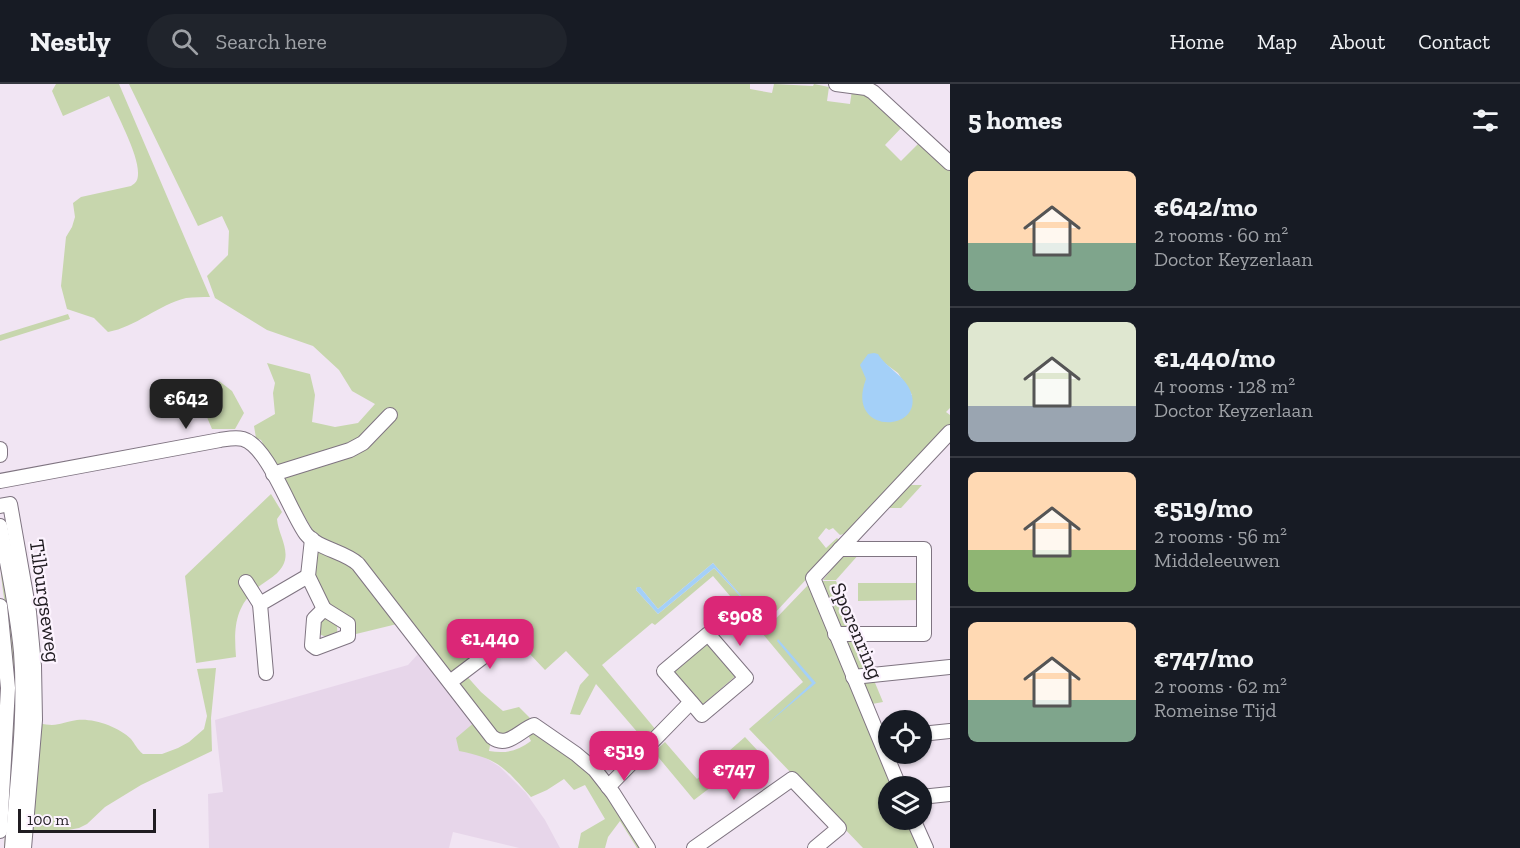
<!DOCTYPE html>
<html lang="en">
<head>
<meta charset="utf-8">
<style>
  :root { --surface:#171b24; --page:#20242c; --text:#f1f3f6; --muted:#9ea1a6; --line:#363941; --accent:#db2777 }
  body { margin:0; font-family:"Zilla Slab",serif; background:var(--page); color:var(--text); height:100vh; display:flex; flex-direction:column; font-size:22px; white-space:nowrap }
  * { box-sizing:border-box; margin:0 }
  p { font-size:20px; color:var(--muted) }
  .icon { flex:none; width:33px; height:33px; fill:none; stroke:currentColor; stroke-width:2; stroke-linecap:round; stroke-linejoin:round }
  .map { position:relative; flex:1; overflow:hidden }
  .details { display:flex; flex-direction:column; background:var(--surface); width:570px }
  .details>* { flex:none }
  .tools { position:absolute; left:878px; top:626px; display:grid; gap:12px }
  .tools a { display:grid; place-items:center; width:54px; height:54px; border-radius:50%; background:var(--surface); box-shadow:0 2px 4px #0004; font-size:30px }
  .scale { position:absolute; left:18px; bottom:15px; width:138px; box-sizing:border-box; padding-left:6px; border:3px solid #201c21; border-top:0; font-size:16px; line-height:21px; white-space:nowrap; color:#201c21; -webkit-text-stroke:4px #fcf3fe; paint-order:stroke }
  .price { position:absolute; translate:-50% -51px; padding:0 14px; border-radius:12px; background:var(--accent); color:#fff; font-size:20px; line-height:39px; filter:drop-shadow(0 2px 3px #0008) }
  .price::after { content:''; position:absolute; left:50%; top:36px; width:18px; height:14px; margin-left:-9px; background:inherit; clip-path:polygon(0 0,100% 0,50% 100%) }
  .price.selected { background:#222; color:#fff }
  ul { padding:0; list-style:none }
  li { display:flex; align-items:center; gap:18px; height:150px; padding:0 18px }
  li+li { border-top:2px solid var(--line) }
  li span { display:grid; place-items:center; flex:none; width:168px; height:120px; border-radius:9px; color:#555 }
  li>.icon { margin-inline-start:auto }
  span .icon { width:72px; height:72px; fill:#fffc; stroke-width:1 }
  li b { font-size:26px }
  h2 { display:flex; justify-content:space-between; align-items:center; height:72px; padding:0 18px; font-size:26px }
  header { display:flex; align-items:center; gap:36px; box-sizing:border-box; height:84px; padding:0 30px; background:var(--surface); border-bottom:2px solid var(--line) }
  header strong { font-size:28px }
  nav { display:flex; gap:33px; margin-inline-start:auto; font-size:21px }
  .search { width:420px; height:54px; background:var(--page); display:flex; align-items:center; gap:15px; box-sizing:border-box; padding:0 21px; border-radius:33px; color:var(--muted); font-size:22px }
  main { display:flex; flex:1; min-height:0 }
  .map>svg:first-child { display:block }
  .built { fill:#e7d6ea }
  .green { fill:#c7d6ad; fill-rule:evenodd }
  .water { fill:#a4d0f8 }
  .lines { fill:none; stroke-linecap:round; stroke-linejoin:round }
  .minor-casing { stroke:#7f7481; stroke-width:16 }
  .minor { stroke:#fff; stroke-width:14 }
  .labels { text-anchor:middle; stroke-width:4.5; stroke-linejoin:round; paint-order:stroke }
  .street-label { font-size:21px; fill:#201c21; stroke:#fcf3fe }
</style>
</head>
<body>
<header>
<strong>Nestly</strong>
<div class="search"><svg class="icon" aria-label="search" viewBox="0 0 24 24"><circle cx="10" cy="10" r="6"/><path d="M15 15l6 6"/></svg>Search here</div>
<nav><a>Home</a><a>Map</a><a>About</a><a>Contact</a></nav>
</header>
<main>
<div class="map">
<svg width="950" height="764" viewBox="0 0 950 764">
  <rect width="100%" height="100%" fill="#f1e5f3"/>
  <polygon class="built" points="418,562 491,656 486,674 500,683 526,709 545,736 560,764 519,764 453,748 449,764 209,764 208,710 223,708 215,636 408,581 418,570"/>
  <g class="green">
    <path d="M56,0H119L210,213C203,213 194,213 186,214C158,221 136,243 108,248L94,234L67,225L61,202L66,153L72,143L75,133L73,119L81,113L131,102C136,99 138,96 138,90C139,71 117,31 109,12L63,32L52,7Z"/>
    <path d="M129,0H750V5L772,9L774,0L813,2L814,0L829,3L827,17L850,20L852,6L865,8L904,41L885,61L901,77L921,57L950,84V324L946,328L950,331V342L850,448L840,451L833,444L829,446L826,444L818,454L826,464L837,454L841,458L759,546L713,492L655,541L652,539L602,581L656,646L645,657L596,600L580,631L570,630L580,601L589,591L566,567L545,586L510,549L452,592L361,473L317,452L313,447L268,369L261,356L256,354L254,342L275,330L273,309L275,299L267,279L310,290L315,311L312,338L335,343L358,339L375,320L352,307L339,286L313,262L267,246L215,214L207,192L228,171L229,147L222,132L198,142ZM883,278L898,289L912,311L866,295ZM713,479L755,528L714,484L658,530L636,506L637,503H640L658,525Z"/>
    <polygon points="68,230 70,235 0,257 0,251"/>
    <polygon points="219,297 232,307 244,329 235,345 212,345 198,312"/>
    <polygon points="910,401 922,401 901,424 888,424"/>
    <path d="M271,410L282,428L277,435C278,449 288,462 285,476C281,491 266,496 256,505C234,524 234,547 236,573L196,579L185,492Z"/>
    <polygon points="314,464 348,479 397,540 356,550 352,536 329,523 315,497"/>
    <polygon points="845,469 860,469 836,496 823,496"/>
    <path d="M0,470L15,563L16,633L7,764H4C8,696 15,629 10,561C8,530 0,501 0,470Z"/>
    <polygon points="822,497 836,497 854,546 840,546 822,501"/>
    <polygon points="858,499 920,499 920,516 858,517"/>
    <polygon points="809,500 895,702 888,702 888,735 909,735 921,764 863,764 749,645 803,598 762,549"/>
    <path d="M327,533C336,537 338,540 337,550L326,553L319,550V538Z"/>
    <polygon points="857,553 870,587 859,589 844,554"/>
    <polygon points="710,558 738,590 700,623 672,590"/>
    <path d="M216,584L211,634L212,667L141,701L105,723L87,740L79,744L63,747H29L39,639C58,644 61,638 77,636C94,634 119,643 131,655C135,660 137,665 143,670H162L178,664L189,658L204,645L207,632L197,585Z"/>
    <polygon points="464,589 481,608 503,627 519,623 530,634 502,655 454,600"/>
    <polygon points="873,594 883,618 872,620 862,596"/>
    <path d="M476,637L491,656L489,667C506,670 517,667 531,657L528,651L531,646L585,681L644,764H637L620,737L608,753L605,764H578L581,749L605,735L585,701L574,706L564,695L547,706L531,713C504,683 499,675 459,667L456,654Z"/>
    <polygon points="745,653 758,667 694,716 654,668 665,658 697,695"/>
  </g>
  <g class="water">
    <path d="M874,269L878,270C887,285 908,293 912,312C920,349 845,350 866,295L860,281L868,270Z"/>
    <polygon points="713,479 755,528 714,484 658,530 636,506 637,503 640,503 658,525"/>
    <polygon points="778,555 816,599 766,641 812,599 777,557"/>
  </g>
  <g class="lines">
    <defs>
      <g id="minor">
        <polyline points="836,0 866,4 873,8 950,79"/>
        <polyline points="0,365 0,371"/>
        <polyline points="273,390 350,366 363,359 390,331"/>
        <path d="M0,397L220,356C227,355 235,353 243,355C268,362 290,428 306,450C318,465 344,467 358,480L492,653C507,665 520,646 534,641L576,670L595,686L613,709L648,764"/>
        <polyline points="0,422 10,420 29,528 34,582 35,636 24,764"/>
        <path d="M0,442C8,483 17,525 21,568C26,633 17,699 12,764"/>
        <polyline points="312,455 308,492 324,525"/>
        <polyline points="246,498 260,520"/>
        <polyline points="0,522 8,604 0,747"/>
        <polygon points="324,525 348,540 348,552 316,564 312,561 314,535"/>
        <polyline points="835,550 924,550 924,465 840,465"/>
        <polyline points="266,589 260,520 308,492"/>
        <polyline points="853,593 950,583"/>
        <polyline points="450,598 512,551"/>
        <polyline points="921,650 950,647"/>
        <polyline points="899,702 813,494 950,348"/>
        <polyline points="608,703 691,618 702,631 746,594 708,550 664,587 691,618"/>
        <polyline points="921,713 950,710"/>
        <polyline points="913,735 926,764"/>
        <polyline points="694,764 792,695 839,744 815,764"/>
      </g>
    </defs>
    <use href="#minor" class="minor-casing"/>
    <use href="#minor" class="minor"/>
  </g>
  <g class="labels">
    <g class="street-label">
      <text transform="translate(45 517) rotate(82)" y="7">Tilburgseweg</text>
      <text transform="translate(857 547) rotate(67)" y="7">Sporenring</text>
    </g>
  </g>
</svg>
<div class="tools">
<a><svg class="icon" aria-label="locate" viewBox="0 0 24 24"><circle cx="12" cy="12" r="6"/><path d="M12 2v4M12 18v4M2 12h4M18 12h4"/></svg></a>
<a><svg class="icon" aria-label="layers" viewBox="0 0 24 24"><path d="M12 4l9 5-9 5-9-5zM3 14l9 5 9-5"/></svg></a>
</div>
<div class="scale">100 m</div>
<b class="price selected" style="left:186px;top:346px">€642</b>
<b class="price" style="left:740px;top:563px">€908</b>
<b class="price" style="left:490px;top:586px">€1,440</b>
<b class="price" style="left:624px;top:698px">€519</b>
<b class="price" style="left:734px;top:717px">€747</b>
</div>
<section class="details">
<h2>5 homes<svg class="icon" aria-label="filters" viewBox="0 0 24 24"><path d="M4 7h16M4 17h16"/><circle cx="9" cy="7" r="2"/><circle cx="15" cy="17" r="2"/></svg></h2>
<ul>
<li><span style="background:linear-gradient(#ffd9b3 60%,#7fa58c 0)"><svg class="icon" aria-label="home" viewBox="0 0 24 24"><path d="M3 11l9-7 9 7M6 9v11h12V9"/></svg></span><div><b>€642/mo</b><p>2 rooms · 60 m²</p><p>Doctor Keyzerlaan</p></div></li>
<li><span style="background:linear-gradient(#dfe7d0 70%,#9aa5b1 0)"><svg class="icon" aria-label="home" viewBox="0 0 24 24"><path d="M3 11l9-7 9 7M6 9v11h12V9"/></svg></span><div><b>€1,440/mo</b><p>4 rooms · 128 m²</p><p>Doctor Keyzerlaan</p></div></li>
<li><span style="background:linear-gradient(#ffd9b3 65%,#8fb573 0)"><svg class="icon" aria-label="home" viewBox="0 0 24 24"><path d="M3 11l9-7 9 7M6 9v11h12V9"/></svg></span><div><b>€519/mo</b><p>2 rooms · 56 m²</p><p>Middeleeuwen</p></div></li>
<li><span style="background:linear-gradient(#ffd9b3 65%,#7fa58c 0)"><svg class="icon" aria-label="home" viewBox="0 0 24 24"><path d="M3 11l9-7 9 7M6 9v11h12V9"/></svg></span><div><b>€747/mo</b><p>2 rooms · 62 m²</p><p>Romeinse Tijd</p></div></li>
</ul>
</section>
</main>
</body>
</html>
